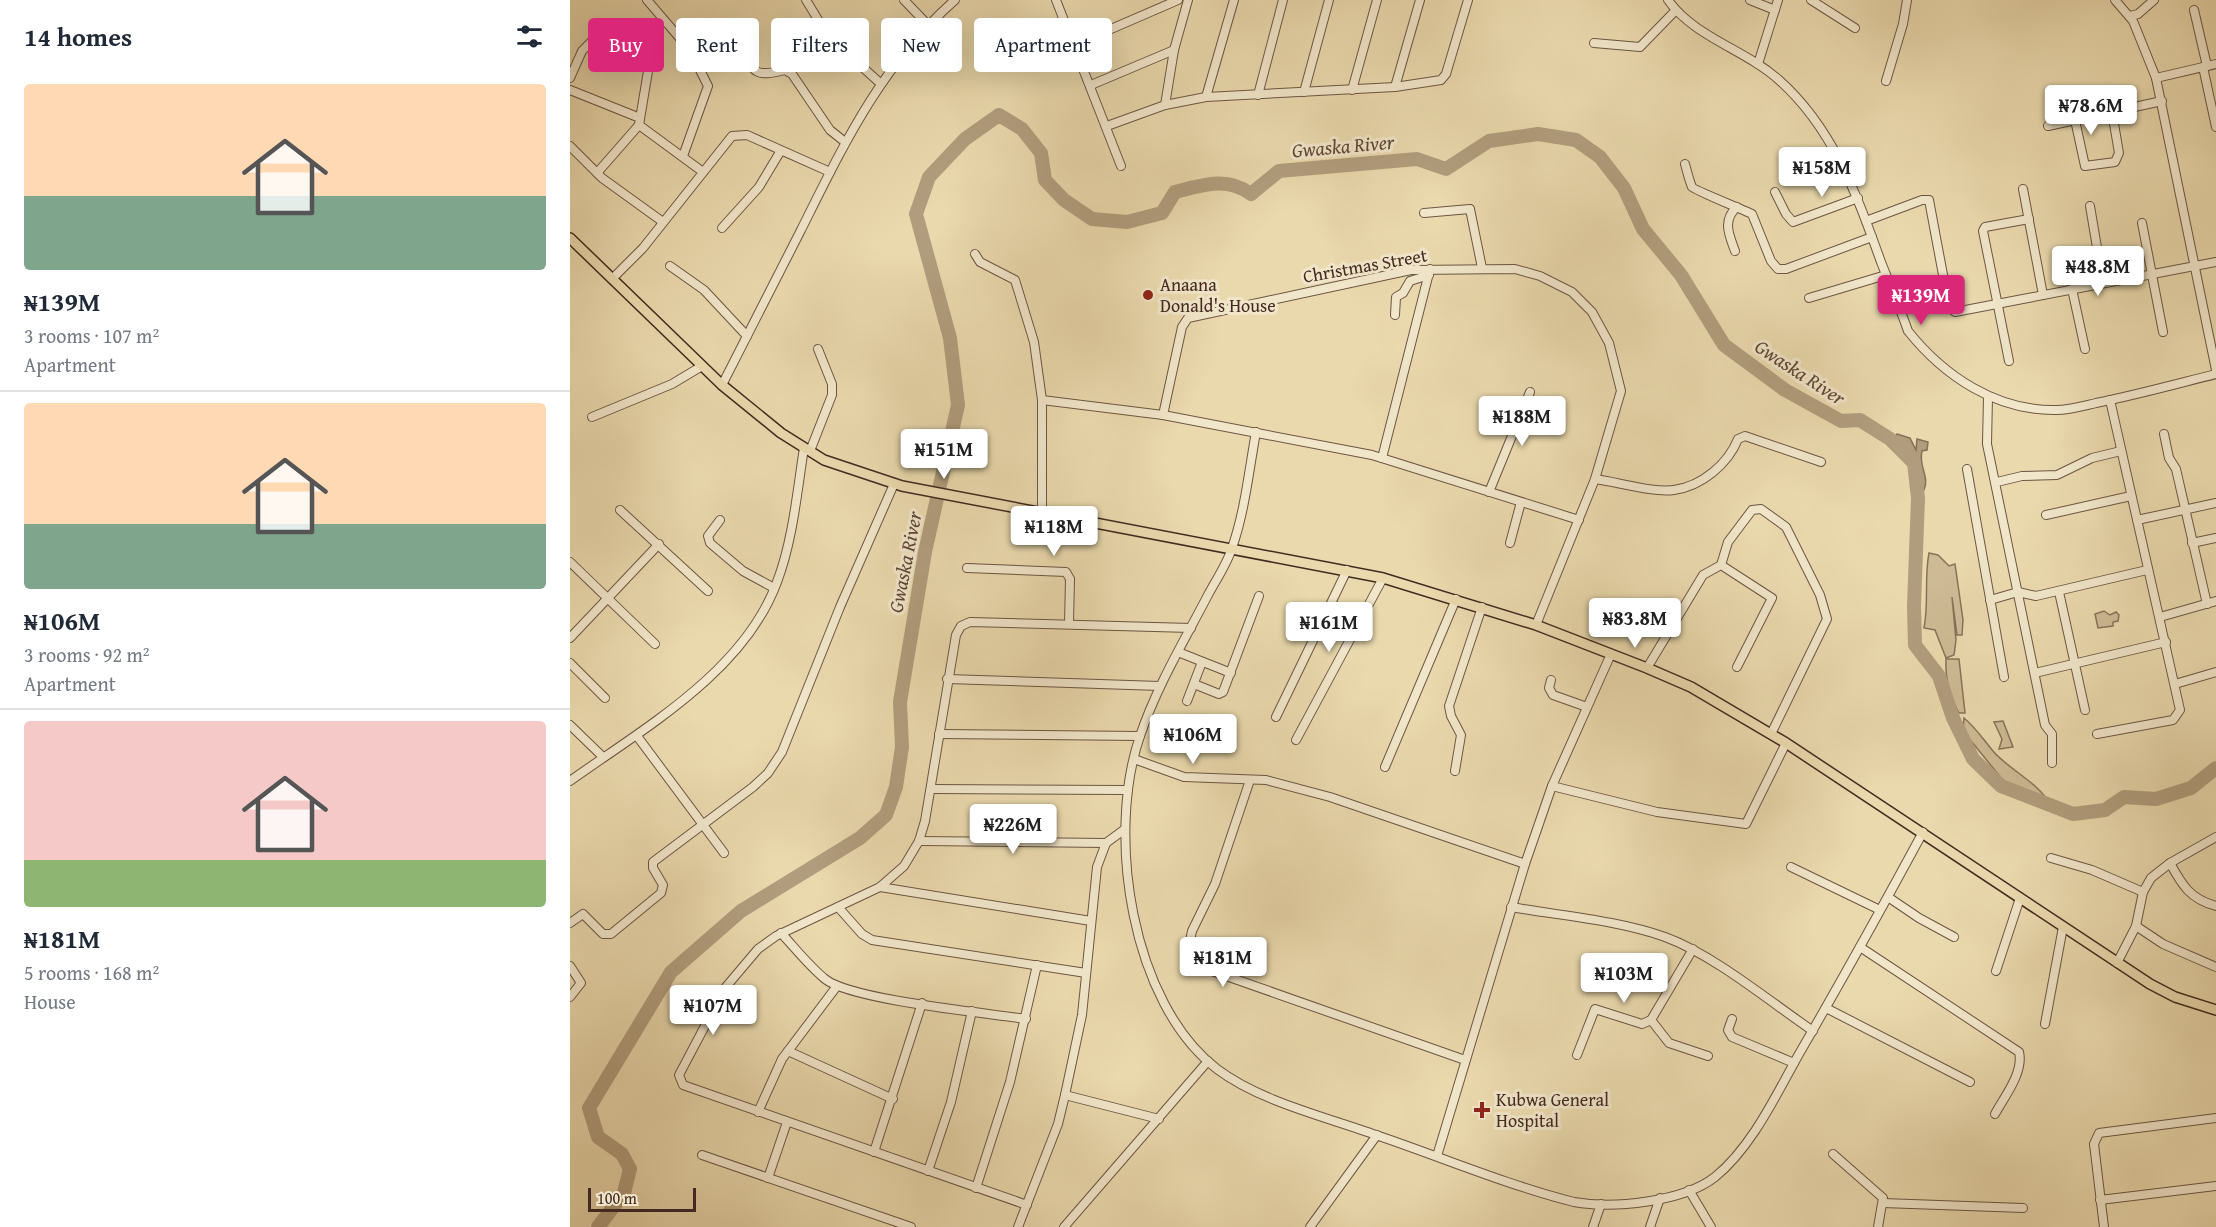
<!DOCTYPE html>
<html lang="en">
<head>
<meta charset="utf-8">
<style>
  :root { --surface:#fff; --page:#f6f6f7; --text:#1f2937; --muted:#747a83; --line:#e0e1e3; --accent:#db2777 }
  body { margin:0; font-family:"Gentium Book Plus",serif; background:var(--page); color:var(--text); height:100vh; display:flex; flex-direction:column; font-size:22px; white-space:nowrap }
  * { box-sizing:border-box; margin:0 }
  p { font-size:20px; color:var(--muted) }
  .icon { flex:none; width:33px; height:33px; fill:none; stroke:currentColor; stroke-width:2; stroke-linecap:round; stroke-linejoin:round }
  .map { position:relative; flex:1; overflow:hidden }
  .details { display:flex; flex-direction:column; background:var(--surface); width:570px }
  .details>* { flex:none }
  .top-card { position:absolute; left:18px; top:18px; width:570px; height:54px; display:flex; gap:12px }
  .scale { position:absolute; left:18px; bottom:15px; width:108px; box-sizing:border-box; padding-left:6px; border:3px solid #432920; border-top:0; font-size:16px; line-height:21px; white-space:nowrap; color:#432920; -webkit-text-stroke:4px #f1e6ca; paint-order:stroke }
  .price { position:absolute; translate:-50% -51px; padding:0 14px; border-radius:6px; background:#fff; color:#222; font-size:20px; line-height:39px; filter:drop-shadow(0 2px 3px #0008) }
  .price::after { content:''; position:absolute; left:50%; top:36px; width:18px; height:14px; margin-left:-9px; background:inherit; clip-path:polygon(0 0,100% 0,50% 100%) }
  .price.on { background:var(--accent); color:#fff }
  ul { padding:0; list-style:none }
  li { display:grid; align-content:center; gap:12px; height:318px; padding:0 24px }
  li+li { border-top:2px solid var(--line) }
  li span { display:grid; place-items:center; height:186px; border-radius:6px; color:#555 }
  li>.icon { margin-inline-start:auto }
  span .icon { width:108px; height:108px; fill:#fffc; stroke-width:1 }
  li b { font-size:26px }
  h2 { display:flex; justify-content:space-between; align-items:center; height:72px; padding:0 24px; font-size:26px }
  .tag { padding:0 21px; border-radius:6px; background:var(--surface); box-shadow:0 6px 24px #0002; font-size:21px; line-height:54px }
  .tag.on { background:var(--accent); color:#fff }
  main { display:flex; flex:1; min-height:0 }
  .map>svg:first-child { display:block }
  .green { fill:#cebb95; stroke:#88725a; stroke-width:1.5 }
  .water { fill:#b19d7d; stroke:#856f58; stroke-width:1.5 }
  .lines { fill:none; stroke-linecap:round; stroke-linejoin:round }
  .river { stroke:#b19d7d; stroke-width:14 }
  .minor-casing { stroke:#6d5543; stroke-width:10 }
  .major-casing { stroke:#432920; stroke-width:12 }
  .minor { stroke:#f1e6ca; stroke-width:8 }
  .major { stroke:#ead9ad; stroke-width:9 }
  .poi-dot { fill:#8f2418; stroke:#f1e6ca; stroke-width:2 }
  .labels { text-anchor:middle; stroke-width:6; stroke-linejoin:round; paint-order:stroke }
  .street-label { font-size:18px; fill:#432920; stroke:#f1e6ca }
  .poi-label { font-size:18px; fill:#432920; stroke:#f1e6ca; text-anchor:start }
  .water-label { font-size:20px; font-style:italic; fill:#5e4637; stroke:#f1e6ca }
</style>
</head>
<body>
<main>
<section class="details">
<h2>14 homes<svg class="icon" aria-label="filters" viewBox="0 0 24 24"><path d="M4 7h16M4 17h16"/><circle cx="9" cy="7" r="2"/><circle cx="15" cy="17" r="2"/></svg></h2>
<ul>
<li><span style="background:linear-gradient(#ffd9b3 60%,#7fa58c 0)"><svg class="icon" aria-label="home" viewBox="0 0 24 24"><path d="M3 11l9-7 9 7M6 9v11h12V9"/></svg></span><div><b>₦139M</b><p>3 rooms · 107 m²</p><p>Apartment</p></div></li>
<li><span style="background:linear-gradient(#ffd9b3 65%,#7fa58c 0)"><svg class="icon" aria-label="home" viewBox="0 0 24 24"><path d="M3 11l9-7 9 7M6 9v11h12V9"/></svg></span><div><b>₦106M</b><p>3 rooms · 92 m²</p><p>Apartment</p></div></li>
<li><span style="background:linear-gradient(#f6c9c9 75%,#8fb573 0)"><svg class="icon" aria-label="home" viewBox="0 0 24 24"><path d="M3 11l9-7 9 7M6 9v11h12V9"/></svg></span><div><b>₦181M</b><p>5 rooms · 168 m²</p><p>House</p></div></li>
</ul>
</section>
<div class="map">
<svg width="1646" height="1227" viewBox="0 0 1646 1227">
  <rect width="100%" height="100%" fill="#ead9ad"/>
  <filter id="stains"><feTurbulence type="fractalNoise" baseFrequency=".00333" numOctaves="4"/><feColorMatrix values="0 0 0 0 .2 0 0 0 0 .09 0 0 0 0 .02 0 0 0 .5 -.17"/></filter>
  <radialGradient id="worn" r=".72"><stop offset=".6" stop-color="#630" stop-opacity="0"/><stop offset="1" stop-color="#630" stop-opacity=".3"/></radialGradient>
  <g class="green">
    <path d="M1359,553L1368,555L1379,566L1385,564L1393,620L1392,635H1387L1382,597L1386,640L1384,655L1376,658L1365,630L1354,628C1359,603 1354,578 1359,553Z"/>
    <polygon points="1534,611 1540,615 1546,612 1549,615 1548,621 1543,622 1543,626 1528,628 1525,614"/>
    <path d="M1376,659H1389L1395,713H1389C1380,697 1375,678 1376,659Z"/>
    <path d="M1394,718C1406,728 1413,739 1423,751C1438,769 1469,783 1479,803L1436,784L1393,731Z"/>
    <polygon points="1433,721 1443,747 1429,749 1432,739 1424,722"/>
  </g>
  <path class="water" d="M1327,434L1340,438L1346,450L1347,439L1358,442L1357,450L1352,451C1348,466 1360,477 1354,490L1349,492L1346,462L1322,439Z"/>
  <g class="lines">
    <path class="river" d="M28,1227L54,1193L60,1169L52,1154L28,1137L19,1108L101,972L171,911L290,838L316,815L326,787L332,747L330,702L355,552L388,405L380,338L346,214L359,177L395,139L429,115L452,129L471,153L475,180L494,200L522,219L557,222L592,213L605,192C632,185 657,176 681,194L709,171L847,159L876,169L919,141L968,134L1006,140L1030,157L1054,188L1073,229L1111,275L1154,345L1215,390L1271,421L1290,420L1320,439L1344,463L1348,498L1344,606L1345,645L1369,676L1383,718L1403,759L1431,786L1503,814L1535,810L1554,797L1586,799L1621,788L1646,768"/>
    <defs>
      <g id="minor">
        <polyline points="77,0 120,50 138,86 113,156"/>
        <polyline points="236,0 258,36 310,83"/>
        <polyline points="334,0 358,25"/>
        <polyline points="486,0 551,166"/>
        <path d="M1098,0C1124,37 1176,50 1209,80C1264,129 1287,196 1311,262C1320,285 1330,308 1338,331C1374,376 1426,411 1486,410C1499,410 1513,406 1526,403C1566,395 1606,384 1646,374"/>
        <polyline points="1180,0 1205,10"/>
        <polyline points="1241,0 1285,28"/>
        <polyline points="1545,0 1563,21 1586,78 1646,370"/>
        <polyline points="1624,10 1637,66"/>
        <polyline points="1560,16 1568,14 1584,0"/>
        <path d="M170,43C184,72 182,78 215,70L222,74L260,130L275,142"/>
        <polyline points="1024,43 1070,47 1106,10"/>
        <polyline points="504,45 608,0"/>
        <polyline points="1188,64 1208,0"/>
        <polyline points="1633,67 1646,127"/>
        <polyline points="0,78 12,51 22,41 74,49 81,53 69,125 27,173"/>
        <polyline points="1586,78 1646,64"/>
        <polyline points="1316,81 1333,24 1337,0"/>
        <polyline points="521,85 604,50"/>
        <polyline points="825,87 850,0"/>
        <polyline points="0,90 70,118"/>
        <polyline points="782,90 807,0"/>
        <polyline points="734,92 759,0"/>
        <polyline points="688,95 713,0"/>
        <polyline points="636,97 664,0"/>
        <polyline points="595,105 604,50 618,0"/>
        <polyline points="1505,120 1515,166 1545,162 1549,153 1542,112"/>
        <polyline points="69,125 133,172"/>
        <polyline points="537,126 595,105 636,97 825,87 871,80 876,74 898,0"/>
        <polyline points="1478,126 1592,101"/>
        <polyline points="0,146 32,178 93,222"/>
        <path d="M1115,164C1117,171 1119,180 1122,187C1124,190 1174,210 1182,214L1201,261L1208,269H1216L1302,237"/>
        <polyline points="1453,189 1473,295"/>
        <polyline points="1205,192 1216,214 1223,222 1288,198"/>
        <polyline points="1520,206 1533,283"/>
        <polyline points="854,213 900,209 912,268"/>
        <polyline points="1296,221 1352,200 1359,200 1379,307 1385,312 1646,262"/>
        <polyline points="1572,223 1593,332"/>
        <polyline points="152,228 189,187 210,152"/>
        <path d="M1165,251C1159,235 1152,220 1167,207"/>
        <polyline points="405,254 410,262 445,280 464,342 472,400 472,514"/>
        <polyline points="100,266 134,290 177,336"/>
        <polyline points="42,279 73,248 162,136 177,135 260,172"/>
        <polyline points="1502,289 1515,349"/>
        <polyline points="1239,298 1316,275"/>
        <polyline points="825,315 826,297 833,293 840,281 859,275"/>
        <polyline points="1439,361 1413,231 1415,227 1459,219"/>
        <path d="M152,385C178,333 205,282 231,230C274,144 311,65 385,0"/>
        <polyline points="1418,397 1417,444 1475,725 1482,734 1482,763"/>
        <polyline points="472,400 593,415 802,455 1009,520"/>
        <polyline points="593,415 612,327 618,318 841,270 945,269 970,276 1002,292 1022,312 1039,343 1051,391 1025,479 966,625"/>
        <polyline points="22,417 102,384 132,366"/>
        <path d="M686,432C679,470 675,511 662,548C657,564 646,580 638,595C614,641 587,686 570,736C536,834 561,1003 647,1069C689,1101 756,1117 806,1135C871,1157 937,1185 1004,1202C1043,1209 1113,1202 1145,1177C1182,1147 1206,1095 1229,1054C1272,980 1313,906 1353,832"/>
        <polyline points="1594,434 1599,458 1606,469 1637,604"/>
        <polyline points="240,451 262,395 262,384 248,349"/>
        <polyline points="812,458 860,269"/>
        <polyline points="1397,469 1434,677"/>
        <path d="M1025,479C1048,482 1083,493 1104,490C1132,486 1158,464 1168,439L1175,436L1251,462"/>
        <polyline points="1427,482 1452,476 1487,475 1522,458 1551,451"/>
        <polyline points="919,492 960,392"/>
        <polyline points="50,510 138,591"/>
        <polyline points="1476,515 1561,496"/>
        <polyline points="150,520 138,536 140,543 173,571 204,588"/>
        <polyline points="1567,520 1646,503"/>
        <polyline points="940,543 951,502"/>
        <polyline points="1622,543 1646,538"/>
        <polyline points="0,562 85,644"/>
        <polyline points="1151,565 1158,542 1182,510 1191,509 1216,527 1250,595 1257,619 1201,734"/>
        <polyline points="397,568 496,572 500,579 499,623"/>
        <polyline points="1489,592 1515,710"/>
        <polyline points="1420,600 1448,592 1466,596 1577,570"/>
        <polyline points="1590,617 1646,601"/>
        <polyline points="0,638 89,544"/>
        <polyline points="608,652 661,673"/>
        <polyline points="0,663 35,698"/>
        <polyline points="1077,668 1133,575 1151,565 1202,598 1167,667"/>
        <polyline points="1465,673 1596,642"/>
        <polyline points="377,679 590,686"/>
        <polyline points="981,680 979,688 983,695 1017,707"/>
        <polyline points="624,684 649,694 653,692 689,596"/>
        <polyline points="1605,684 1646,672"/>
        <polyline points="617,701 632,662"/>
        <polyline points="706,717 777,570"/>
        <polyline points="0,725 33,757"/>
        <polyline points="369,734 570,736"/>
        <polyline points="1527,734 1603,720 1610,710 1540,400"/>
        <polyline points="67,736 154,853"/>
        <polyline points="726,740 813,578"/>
        <polyline points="564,759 614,777 696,780 760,797 955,864"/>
        <polyline points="815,767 886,599"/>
        <polyline points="885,771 891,735 881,716 879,706 912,607"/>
        <polyline points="680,780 645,884 622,931 618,950 625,965 895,1060"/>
        <path d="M0,781C74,728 174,672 207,582C223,540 227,492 234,448"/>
        <polyline points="982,786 1087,812 1176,824 1216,743"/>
        <polyline points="362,789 558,790"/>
        <polyline points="349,841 536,843"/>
        <polyline points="1481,858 1522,870 1573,892"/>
        <path d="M1600,863C1612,885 1620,899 1646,906"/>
        <polyline points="1221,867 1310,910"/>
        <polyline points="310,887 521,921"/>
        <polyline points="1318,897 1349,918 1384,937"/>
        <polyline points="268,907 292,934 302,940 516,973"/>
        <path d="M941,907C992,916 1047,920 1095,937C1144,955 1199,1001 1243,1031"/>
        <polyline points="0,923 13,914 33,934 41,934 91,893 93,885 83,868 83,862 183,787 198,773 212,752 270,607 324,484"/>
        <polyline points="1566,926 1593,944 1646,967"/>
        <path d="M211,933C225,948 239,966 255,979C281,1000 417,1013 456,1019"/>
        <path d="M1290,947L1449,1052C1454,1073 1434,1097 1425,1114"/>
        <polyline points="1547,963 1566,926 1573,892 1581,878 1600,863 1646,837"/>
        <polyline points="0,966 11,983 0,997"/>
        <polyline points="1426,971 1450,898"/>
        <polyline points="1256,1008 1400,1082"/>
        <polyline points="1162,1019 1158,1030 1162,1037 1224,1063"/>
        <polyline points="1081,1020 1099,1043 1138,1056"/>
        <polyline points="1475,1024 1493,927"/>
        <polyline points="218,1051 323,1099"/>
        <polyline points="1007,1055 1025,1009 1072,1024 1081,1020 1123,949"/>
        <polyline points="495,1095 589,1119"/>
        <polyline points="188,1112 212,1059 267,986"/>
        <polyline points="304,1152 352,1003"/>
        <polyline points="1263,1154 1313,1198 1308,1227"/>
        <polyline points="132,1155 341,1227"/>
        <polyline points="867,1156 955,864 982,786 1041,654"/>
        <polyline points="358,1171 381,1102 402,1011"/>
        <polyline points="198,1178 217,1122"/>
        <polyline points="406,1188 440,1082 467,965"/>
        <polyline points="1119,1190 1141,1227"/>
        <polyline points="1530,1200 1646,1186"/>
        <polyline points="1313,1203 1453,1208"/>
        <polyline points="457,1205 113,1085 109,1075 155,988 188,949 206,936 310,887 334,866 349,841 355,821 386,635 391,626 400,622 621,628"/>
        <polyline points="448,1227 488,1124 495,1095 512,1015 527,867 536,843 555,829"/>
        <polyline points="494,1227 638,1061"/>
        <polyline points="740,1227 807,1135"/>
        <polyline points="1023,1227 1031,1204"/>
        <polyline points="1080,1227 1090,1198"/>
        <polyline points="1534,1227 1524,1144 1529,1133 1646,1118"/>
      </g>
      <polyline id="major" points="0,238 152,385 211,433 254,460 332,486 813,578 966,625 1077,668 1121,687 1216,743 1580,984 1605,997 1646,1010"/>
    </defs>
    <use href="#minor" class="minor-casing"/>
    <use href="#major" class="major-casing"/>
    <use href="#minor" class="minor"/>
    <use href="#major" class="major"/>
  </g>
  <g class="poi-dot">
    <circle cx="578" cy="295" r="6"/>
    <path d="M909 1101h6v6h6v6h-6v6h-6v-6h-6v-6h6z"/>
  </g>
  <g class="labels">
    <g class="street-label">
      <text transform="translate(795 266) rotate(-10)" y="6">Christmas Street</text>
    </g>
    <g class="poi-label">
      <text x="590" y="291">Anaana<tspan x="590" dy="21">Donald's House</tspan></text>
      <text x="926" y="1106">Kubwa General<tspan x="926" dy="21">Hospital</tspan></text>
    </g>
    <g class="water-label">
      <text transform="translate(773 146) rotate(-5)" y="7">Gwaska River</text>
      <text transform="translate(1230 372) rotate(33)" y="7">Gwaska River</text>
      <text transform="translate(335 562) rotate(-79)" y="7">Gwaska River</text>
    </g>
  </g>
  <rect width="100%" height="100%" filter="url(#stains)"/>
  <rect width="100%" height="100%" fill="url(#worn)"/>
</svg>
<div class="scale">100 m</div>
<b class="price" style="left:1521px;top:136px">₦78.6M</b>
<b class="price" style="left:1252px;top:198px">₦158M</b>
<b class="price" style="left:1528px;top:297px">₦48.8M</b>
<b class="price on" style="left:1351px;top:326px">₦139M</b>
<b class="price" style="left:952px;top:447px">₦188M</b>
<b class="price" style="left:374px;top:480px">₦151M</b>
<b class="price" style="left:484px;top:557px">₦118M</b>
<b class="price" style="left:1065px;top:649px">₦83.8M</b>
<b class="price" style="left:759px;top:653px">₦161M</b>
<b class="price" style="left:623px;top:765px">₦106M</b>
<b class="price" style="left:443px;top:855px">₦226M</b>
<b class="price" style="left:653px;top:988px">₦181M</b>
<b class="price" style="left:1054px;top:1004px">₦103M</b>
<b class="price" style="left:143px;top:1036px">₦107M</b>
<div class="top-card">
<a class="tag on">Buy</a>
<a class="tag">Rent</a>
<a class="tag">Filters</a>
<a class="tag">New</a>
<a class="tag">Apartment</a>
</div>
</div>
</main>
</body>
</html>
